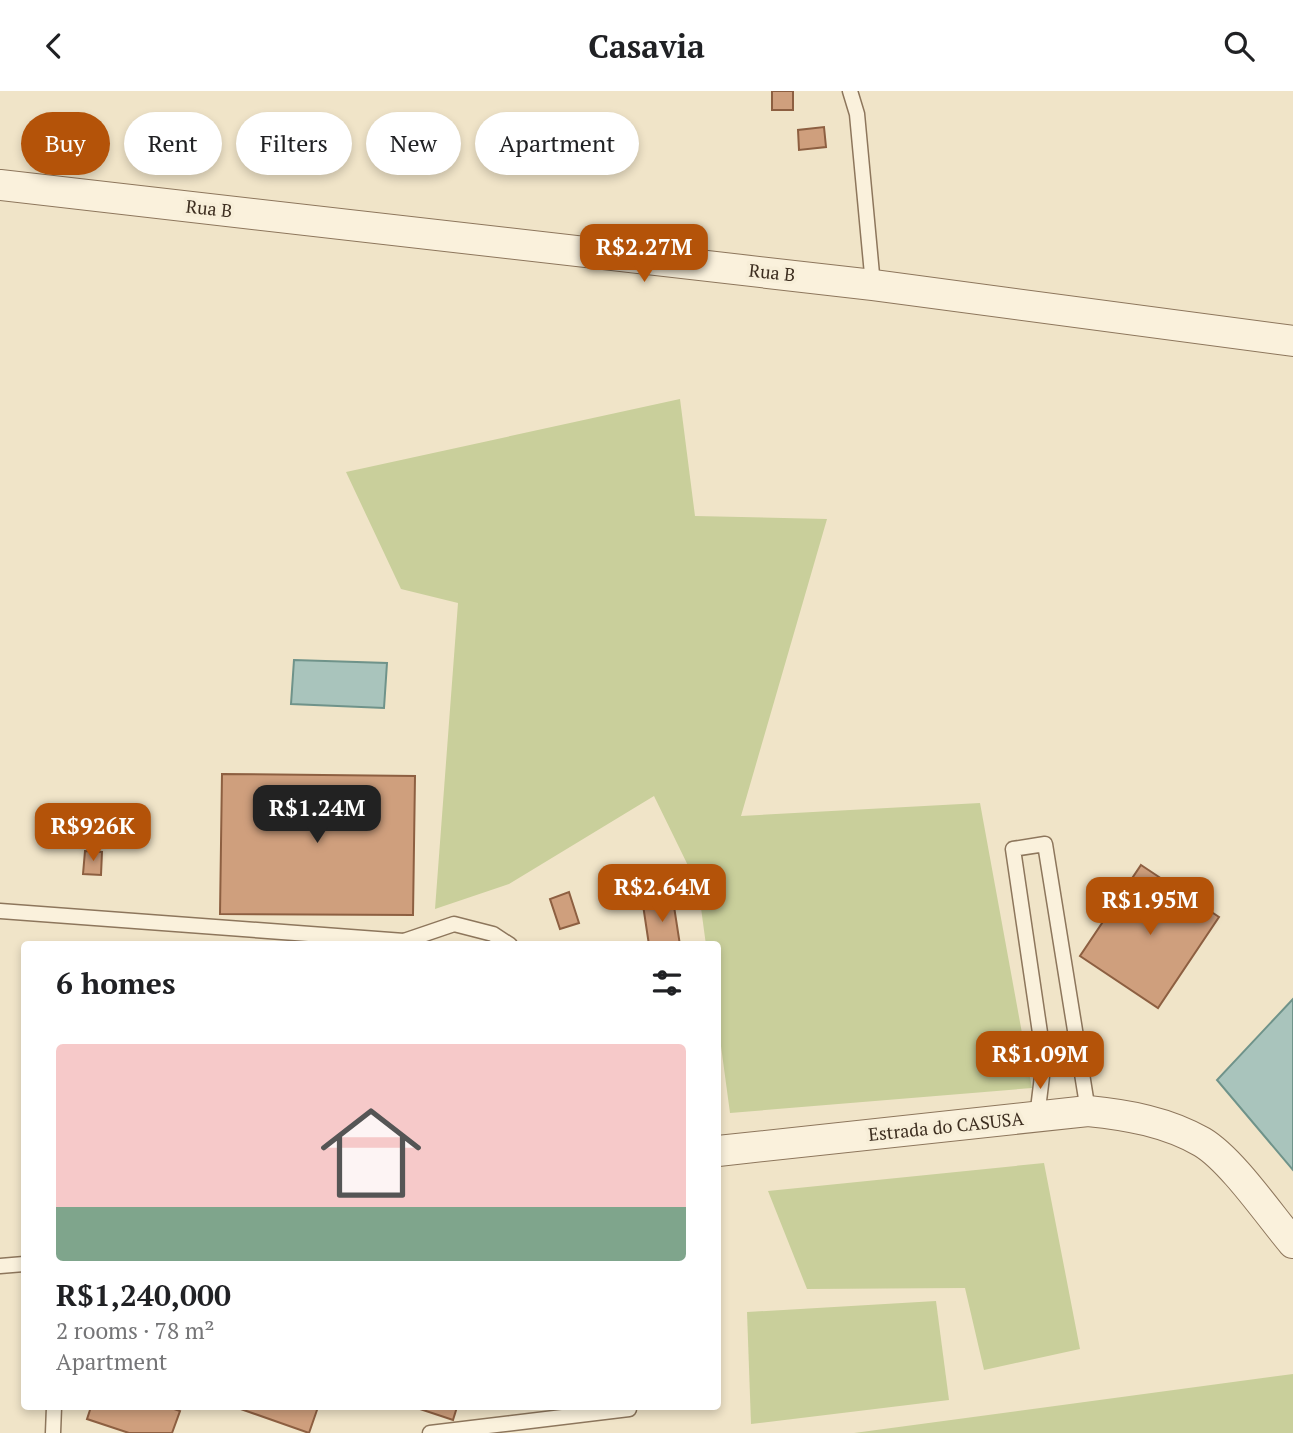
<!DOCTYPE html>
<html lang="en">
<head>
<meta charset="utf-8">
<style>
  :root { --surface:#fff; --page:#f6f6f6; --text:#202124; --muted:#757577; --accent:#b45309 }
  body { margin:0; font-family:"PT Serif",serif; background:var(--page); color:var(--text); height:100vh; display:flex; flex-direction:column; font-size:26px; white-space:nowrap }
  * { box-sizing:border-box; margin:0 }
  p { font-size:23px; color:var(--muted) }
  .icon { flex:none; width:38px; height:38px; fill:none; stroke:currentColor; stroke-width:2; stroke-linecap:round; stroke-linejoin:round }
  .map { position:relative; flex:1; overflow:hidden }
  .drawer { position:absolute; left:21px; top:850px; width:700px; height:469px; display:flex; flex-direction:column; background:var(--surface); border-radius:7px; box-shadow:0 4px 10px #0003 }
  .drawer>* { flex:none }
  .top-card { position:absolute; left:21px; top:21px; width:700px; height:63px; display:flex; gap:14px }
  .price { position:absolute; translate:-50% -60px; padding:0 16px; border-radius:14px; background:var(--accent); color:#fff; font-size:23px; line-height:46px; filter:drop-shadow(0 2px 4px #0008) }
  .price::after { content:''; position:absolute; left:50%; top:42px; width:21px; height:16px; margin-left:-10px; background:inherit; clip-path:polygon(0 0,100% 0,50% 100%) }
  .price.active { background:#222; color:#fff }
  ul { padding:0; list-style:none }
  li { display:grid; align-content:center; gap:14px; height:371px; padding:0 35px }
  li span { display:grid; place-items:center; height:217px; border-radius:7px; color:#555 }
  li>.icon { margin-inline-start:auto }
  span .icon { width:126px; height:126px; fill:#fffc; stroke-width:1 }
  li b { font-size:30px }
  h2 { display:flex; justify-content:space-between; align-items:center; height:84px; padding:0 35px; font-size:30px }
  .pill { padding:0 24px; border-radius:32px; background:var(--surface); box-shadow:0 4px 10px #0003; font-size:24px; line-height:63px }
  .pill.active { background:var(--accent); color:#fff }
  header { display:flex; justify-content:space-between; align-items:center; height:91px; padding:0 35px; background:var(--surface); font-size:32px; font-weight:600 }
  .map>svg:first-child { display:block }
  .green { fill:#c9cf9b }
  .water { fill:#a9c4bc; stroke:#6f938a; stroke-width:2 }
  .building { fill:#cf9f7d; stroke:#8d5f41; stroke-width:2 }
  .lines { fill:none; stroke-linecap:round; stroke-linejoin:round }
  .service-casing { stroke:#8d765c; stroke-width:17 }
  .minor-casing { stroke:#8d765c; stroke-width:32 }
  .service { stroke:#faf1dc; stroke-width:14 }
  .minor { stroke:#faf1dc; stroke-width:30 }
  .labels { text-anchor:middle; stroke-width:7; stroke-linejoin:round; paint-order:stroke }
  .street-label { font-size:18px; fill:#3d2e20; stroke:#f7eed8 }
</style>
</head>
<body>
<header><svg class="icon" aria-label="back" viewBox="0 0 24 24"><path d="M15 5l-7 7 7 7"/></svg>Casavia<svg class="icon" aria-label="search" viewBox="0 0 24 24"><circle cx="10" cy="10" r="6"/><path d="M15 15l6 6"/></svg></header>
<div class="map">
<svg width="1293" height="1342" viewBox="0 0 1293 1342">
  <rect width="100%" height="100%" fill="#f0e4c8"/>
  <g class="green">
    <polygon points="680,308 695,425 827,428 741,725 980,712 1032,997 730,1022 718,933 718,854 706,854 698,795 654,705 509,793 435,818 458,512 401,498 346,381"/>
    <polygon points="1044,1072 1080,1258 984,1279 965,1197 807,1198 768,1100"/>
    <polygon points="936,1210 949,1309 751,1333 747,1221"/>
    <polygon points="1293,1283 1293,1342 854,1342"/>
  </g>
  <g class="water">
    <polygon points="294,569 387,572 384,617 291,613"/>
    <polygon points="1293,908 1293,1079 1217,989"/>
  </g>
  <g class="building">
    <rect x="772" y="0" width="21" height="19"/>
    <polygon points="824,36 826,56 799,59 798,39"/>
    <polygon points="222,683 415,685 413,824 220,823"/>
    <polygon points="85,760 102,761 101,784 83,783"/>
    <polygon points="1141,774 1219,826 1158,917 1080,865"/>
    <polygon points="569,801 579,832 560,838 550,808"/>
    <polygon points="673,809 680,854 649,854 643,814"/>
    <polygon points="91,1316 168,1316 180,1320 172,1342 129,1342 87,1328"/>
    <polygon points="235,1316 318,1316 309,1342"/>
    <polygon points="414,1316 457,1316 453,1329"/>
  </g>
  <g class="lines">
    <defs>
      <g id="service">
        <polyline points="850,0 857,23 873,194"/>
        <polyline points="0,820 404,850 407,854"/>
        <polyline points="404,850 454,833 493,843 510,854"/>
        <polyline points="1044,969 1079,964"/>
        <polyline points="1037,1026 1044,969 1013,758 1045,753 1088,1020"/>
        <polyline points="0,1175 24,1173"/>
        <polyline points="53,1342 54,1316"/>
        <polyline points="430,1342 629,1318 629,1316"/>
      </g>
      <g id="minor">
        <polyline points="0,94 873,194 1293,250"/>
        <path d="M718,1060L1088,1020C1128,1024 1167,1031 1202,1051C1232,1069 1270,1125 1293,1152"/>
      </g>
    </defs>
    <use href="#service" class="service-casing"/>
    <use href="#minor" class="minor-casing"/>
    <use href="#service" class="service"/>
    <use href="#minor" class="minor"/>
  </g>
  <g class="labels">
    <g class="street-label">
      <text transform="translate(209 118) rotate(6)" y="6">Rua B</text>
      <text transform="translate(772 182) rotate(6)" y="6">Rua B</text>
      <text transform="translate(946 1036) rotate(-6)" y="6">Estrada do CASUSA</text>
    </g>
  </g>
</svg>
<b class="price" style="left:644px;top:193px">R$2.27M</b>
<b class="price active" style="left:317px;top:754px">R$1.24M</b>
<b class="price" style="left:93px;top:772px">R$926K</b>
<b class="price" style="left:662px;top:833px">R$2.64M</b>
<b class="price" style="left:1150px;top:846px">R$1.95M</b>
<b class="price" style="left:1040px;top:1000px">R$1.09M</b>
<div class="top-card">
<a class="pill active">Buy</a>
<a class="pill">Rent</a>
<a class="pill">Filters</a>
<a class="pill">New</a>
<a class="pill">Apartment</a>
</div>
<section class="drawer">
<h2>6 homes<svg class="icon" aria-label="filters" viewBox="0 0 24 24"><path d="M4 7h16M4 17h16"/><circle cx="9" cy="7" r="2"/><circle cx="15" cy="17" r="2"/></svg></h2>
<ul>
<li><span style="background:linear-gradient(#f6c9c9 75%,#7fa58c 0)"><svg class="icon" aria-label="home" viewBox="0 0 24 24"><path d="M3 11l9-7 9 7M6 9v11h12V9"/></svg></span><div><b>R$1,240,000</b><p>2 rooms · 78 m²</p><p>Apartment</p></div></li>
</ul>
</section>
</div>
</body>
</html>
